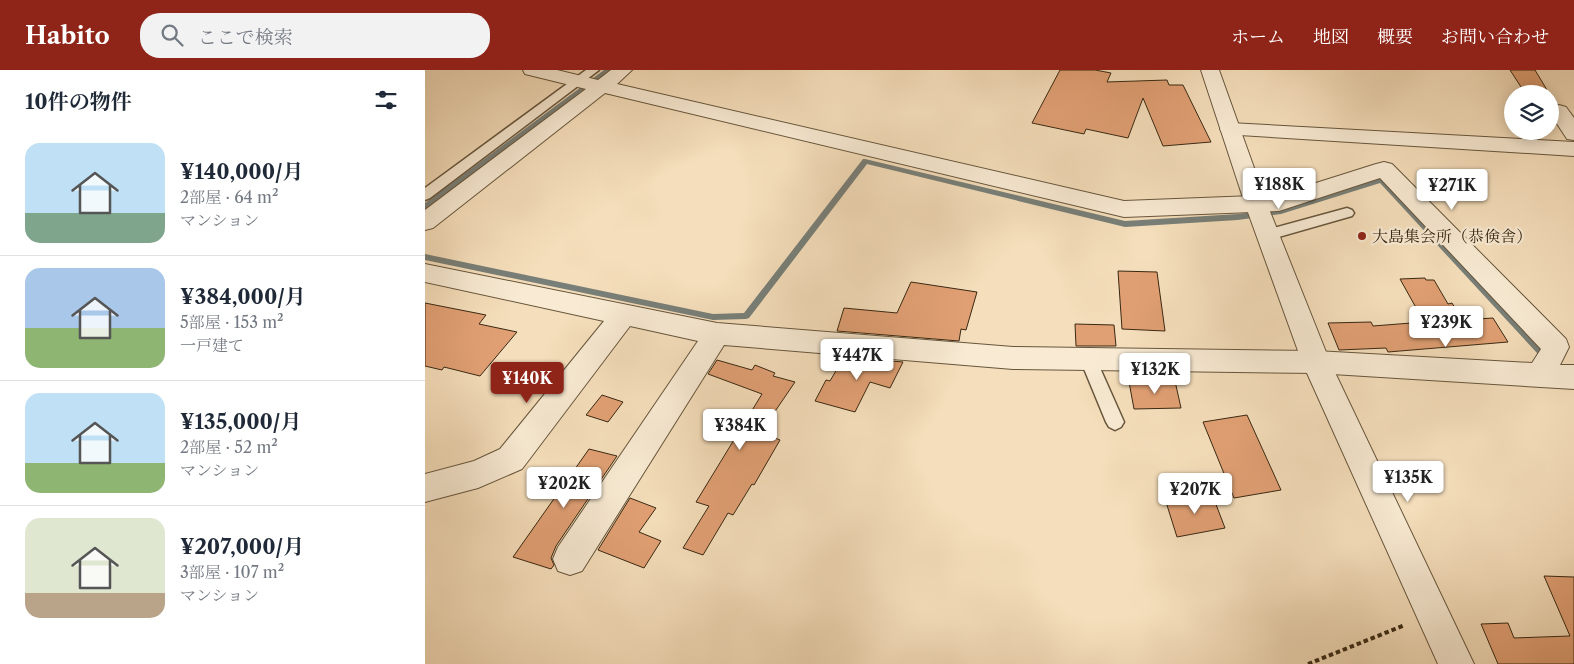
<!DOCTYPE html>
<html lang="ja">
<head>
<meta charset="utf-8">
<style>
  :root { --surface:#fff; --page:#f2f2f3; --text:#1f2937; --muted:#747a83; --line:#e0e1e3; --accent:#8f2418 }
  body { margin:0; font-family:"Libre Caslon Text","Noto Serif JP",serif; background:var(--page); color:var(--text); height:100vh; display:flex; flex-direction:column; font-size:19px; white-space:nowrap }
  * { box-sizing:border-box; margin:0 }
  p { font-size:16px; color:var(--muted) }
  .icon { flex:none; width:28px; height:28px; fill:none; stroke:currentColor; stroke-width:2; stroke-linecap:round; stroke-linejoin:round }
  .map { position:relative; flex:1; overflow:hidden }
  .drawer { display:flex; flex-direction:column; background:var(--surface); width:425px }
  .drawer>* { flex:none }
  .controls { position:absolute; left:1079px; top:15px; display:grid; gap:10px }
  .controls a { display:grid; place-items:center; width:55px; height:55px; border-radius:50%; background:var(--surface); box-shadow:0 2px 12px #0003; font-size:25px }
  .price { position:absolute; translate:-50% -42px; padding:0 11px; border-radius:5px; background:#fff; color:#222; font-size:16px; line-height:32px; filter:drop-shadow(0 1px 2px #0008) }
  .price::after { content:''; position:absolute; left:50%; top:30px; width:15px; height:11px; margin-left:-8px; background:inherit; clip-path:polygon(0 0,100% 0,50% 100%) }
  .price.selected { background:var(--accent); color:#fff }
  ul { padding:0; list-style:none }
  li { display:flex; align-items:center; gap:15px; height:125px; padding:0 25px }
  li+li { border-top:1px solid var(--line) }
  li span { display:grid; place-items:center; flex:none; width:140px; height:100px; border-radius:15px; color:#555 }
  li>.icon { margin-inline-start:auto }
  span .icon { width:60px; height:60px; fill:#fffc; stroke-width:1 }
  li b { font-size:21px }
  h2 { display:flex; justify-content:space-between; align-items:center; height:60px; padding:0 25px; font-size:21px }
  header { display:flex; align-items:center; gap:30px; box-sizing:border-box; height:70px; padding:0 25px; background:var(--accent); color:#fff }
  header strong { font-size:24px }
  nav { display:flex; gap:28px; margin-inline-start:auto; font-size:18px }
  .search { width:350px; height:45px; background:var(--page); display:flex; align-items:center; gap:12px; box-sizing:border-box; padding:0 18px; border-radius:20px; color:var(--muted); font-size:19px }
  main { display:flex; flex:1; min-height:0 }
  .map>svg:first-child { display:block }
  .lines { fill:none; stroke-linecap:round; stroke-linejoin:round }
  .stream { fill:#787f78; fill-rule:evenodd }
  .building { fill:#e1a074; stroke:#382812 }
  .service-casing { stroke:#67563c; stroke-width:3 }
  .minor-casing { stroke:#67563c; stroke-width:2 }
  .tertiary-casing { stroke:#67563c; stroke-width:2 }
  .path { stroke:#382812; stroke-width:4; stroke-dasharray:4.5 3; stroke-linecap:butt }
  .service { fill:#f8ead3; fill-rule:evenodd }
  .minor { fill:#f8ead3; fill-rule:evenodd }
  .tertiary { fill:#f8ead3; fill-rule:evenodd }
  .poi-dot { fill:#8f2418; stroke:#f8ead3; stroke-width:2 }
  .labels { text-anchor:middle; stroke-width:4.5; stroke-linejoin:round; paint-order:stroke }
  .poi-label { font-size:16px; fill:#382812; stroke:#f8ead3; text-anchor:start }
</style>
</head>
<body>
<header>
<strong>Habito</strong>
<div class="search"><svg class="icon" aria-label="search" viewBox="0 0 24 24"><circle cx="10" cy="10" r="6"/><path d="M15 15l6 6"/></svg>ここで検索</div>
<nav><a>ホーム</a><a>地図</a><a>概要</a><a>お問い合わせ</a></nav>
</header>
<main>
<section class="drawer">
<h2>10件の物件<svg class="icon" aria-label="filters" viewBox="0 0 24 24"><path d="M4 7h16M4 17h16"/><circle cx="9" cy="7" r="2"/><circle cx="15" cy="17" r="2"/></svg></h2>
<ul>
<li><span style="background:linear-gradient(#bfe0f5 70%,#7fa58c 0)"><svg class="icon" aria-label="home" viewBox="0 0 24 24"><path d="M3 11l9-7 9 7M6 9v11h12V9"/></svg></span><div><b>¥140,000/月</b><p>2部屋 · 64 m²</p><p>マンション</p></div></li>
<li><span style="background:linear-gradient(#a9c7e8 60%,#8fb573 0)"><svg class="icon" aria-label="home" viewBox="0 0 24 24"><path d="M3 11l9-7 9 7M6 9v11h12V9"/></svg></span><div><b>¥384,000/月</b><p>5部屋 · 153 m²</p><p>一戸建て</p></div></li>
<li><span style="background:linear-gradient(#bfe0f5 70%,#8fb573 0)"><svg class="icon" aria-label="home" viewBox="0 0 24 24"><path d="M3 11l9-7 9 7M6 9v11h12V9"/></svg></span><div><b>¥135,000/月</b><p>2部屋 · 52 m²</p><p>マンション</p></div></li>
<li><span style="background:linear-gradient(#dfe7d0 75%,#b9a48a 0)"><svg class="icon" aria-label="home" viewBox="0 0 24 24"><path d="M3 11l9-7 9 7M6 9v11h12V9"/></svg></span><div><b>¥207,000/月</b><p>3部屋 · 107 m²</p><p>マンション</p></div></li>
</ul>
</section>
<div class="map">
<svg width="1149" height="594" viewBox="0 0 1149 594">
  <rect width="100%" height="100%" fill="#f5debb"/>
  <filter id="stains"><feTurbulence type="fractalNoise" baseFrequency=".004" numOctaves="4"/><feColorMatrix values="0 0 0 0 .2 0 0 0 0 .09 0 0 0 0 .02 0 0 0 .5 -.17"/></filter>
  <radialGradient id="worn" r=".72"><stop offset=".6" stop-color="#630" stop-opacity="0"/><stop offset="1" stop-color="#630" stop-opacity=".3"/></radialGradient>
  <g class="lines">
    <g class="stream">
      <polygon points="179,0 186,0 0,140 0,133"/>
      <polygon points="438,89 440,89 700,151 813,144 856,139 954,108 958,108 1118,279 1127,284 1128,287 1127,290 1124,291 1112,283 955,113 856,144 813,150 700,157 442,94 324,248 321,249 288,250 0,190 0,184 288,244 319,243"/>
    </g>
  </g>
  <g class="building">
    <polygon points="635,0 670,0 686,3 682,12 742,10 744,15 758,15 786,72 738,76 718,28 703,68 661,59 659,64 607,53"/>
    <polygon points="1085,0 1110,0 1122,20 1098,20"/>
    <polygon points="693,201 732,202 740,261 697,259"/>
    <polygon points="1000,208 1001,210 1009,210 1023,234 1027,233 1037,250 1068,248 1083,272 963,282 961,278 914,280 903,253 946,252 948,256 999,252 975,209"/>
    <polygon points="486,212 552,222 541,260 536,259 534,271 412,261 419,238 472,243"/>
    <polygon points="0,233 61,245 54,254 92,262 55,306 19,297 17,300 0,296"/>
    <polygon points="650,254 689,255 691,276 651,276"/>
    <polygon points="419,287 478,292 465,318 445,312 430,342 390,331 401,310 405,311"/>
    <polygon points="292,290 327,300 330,295 350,303 348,306 370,312 336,362 355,370 329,415 327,414 308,445 303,443 278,485 258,478 284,436 271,432 337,324 283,304"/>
    <polygon points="750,311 756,338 709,339 704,312"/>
    <polygon points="177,325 198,332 183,352 161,345"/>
    <polygon points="822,345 856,420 809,428 778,352"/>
    <polygon points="164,379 192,386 131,476 126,488 129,495 126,499 88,487"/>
    <polygon points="787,424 800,458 752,467 741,432"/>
    <polygon points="205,428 231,438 214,462 236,471 219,498 173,480"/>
    <polygon points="1119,506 1149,507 1149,594 1073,594 1056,554 1083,553 1089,568 1145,566"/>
  </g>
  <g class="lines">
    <defs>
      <g id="service">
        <polygon points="161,0 174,0 5,128 0,130 0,118"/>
        <polygon points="922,138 927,140 929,143 927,146 843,170 838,169 836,165 838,161"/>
        <polygon points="663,282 669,284 671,289 699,352 696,357 690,360 684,357 681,352 655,289 657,284"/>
      </g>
      <g id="minor">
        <polygon points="98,0 132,0 173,10 186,0 207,0 192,14 699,131 853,125 951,94 959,92 967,94 1141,269 1144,277 1135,295 1149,295 1149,319 891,303 588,299 299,275 157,501 145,505 133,501 128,489 133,477 273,271 205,256 97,399 53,418 0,432 0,404 49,391 75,379 179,251 0,212 0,194 292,253 588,277 891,281 1107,293 1116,279 955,108 854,141 699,147 180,23 8,158 0,160 0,140 161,19 100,4"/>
        <polygon points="1134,35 1141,37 1149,48 1149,70 1142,69 1125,43 1127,37"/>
        <polygon points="805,53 1149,72 1149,86 798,64 795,59 798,54"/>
      </g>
      <polygon id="tertiary" points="776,0 794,0 842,134 905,292 1049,594 1013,594 877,292 820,134"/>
    </defs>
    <use href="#service" class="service-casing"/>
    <use href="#minor" class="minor-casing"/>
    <use href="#tertiary" class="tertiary-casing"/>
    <polyline class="path" points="883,594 980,555"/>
    <use href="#service" class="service"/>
    <use href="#minor" class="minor"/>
    <use href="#tertiary" class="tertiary"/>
  </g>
  <circle class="poi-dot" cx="937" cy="166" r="5"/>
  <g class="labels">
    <g class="poi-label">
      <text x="947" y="172">大島集会所（恭倹舎）</text>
    </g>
  </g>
  <rect width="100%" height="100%" filter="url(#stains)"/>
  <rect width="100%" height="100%" fill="url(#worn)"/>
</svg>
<div class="controls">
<a><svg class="icon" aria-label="layers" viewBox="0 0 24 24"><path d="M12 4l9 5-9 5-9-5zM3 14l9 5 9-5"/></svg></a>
</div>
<b class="price" style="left:854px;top:140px">¥188K</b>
<b class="price" style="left:1027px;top:141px">¥271K</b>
<b class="price" style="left:1021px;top:278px">¥239K</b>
<b class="price" style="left:432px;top:311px">¥447K</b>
<b class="price" style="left:730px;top:325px">¥132K</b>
<b class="price selected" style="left:102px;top:334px">¥140K</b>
<b class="price" style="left:315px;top:381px">¥384K</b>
<b class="price" style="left:983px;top:433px">¥135K</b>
<b class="price" style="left:139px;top:439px">¥202K</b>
<b class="price" style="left:770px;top:445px">¥207K</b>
</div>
</main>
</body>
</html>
